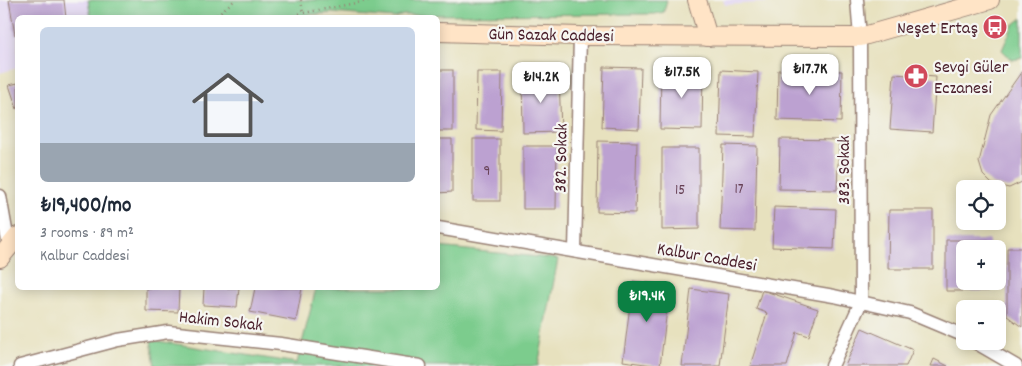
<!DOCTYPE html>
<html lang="en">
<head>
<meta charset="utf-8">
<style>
  :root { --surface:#fff; --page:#f2f2f3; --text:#1f2937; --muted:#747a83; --accent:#0b8043 }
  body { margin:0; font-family:Dekko,sans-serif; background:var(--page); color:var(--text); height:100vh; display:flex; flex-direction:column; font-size:19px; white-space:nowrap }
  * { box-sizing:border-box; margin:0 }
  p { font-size:16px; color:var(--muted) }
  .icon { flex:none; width:28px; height:28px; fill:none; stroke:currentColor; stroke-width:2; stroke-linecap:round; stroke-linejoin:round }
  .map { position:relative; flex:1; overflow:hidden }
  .drawer { position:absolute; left:15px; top:15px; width:425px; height:275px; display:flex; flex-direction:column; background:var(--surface); border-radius:8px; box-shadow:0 2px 12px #0003 }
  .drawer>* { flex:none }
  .controls { position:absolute; left:956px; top:180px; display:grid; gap:10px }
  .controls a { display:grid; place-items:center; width:50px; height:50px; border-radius:8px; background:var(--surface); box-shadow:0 2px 12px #0003; font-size:25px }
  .price { position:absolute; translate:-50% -42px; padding:0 11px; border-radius:10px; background:#fff; color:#222; font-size:16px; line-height:32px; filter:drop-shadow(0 1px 2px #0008) }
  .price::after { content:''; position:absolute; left:50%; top:30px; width:15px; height:11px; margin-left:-8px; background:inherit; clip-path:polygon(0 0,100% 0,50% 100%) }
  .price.selected { background:var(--accent); color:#fff }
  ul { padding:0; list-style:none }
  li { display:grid; align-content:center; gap:10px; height:265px; padding:0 25px }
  li span { display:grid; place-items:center; height:155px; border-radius:8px; color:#555 }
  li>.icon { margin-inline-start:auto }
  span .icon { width:90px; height:90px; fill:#fffc; stroke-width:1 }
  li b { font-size:21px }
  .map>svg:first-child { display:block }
  .built { fill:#e1d4f3 }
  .green { fill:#7ccc8d; stroke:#63765c }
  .building { fill:#bca1d1 }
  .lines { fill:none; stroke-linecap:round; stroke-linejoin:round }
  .street-casing { stroke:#988074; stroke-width:15 }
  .secondary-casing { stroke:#988074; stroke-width:20 }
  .path { stroke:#988074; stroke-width:2.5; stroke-dasharray:1 4; stroke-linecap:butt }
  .street { stroke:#fff; stroke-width:12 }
  .secondary { stroke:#ffe4c6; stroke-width:18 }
  .labels { text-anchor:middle; stroke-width:4.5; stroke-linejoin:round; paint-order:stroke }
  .number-label { font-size:15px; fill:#664054 }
  .poi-label { font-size:18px; fill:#4a1f2b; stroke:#f6f6f2; text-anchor:end }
  .street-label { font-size:18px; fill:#4a1f2b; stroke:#f6f6f2 }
</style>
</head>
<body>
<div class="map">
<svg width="1022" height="366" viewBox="0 0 1022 366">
  <rect width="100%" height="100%" fill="#f6f6f2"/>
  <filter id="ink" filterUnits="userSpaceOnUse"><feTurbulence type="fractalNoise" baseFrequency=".02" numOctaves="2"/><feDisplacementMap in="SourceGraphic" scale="10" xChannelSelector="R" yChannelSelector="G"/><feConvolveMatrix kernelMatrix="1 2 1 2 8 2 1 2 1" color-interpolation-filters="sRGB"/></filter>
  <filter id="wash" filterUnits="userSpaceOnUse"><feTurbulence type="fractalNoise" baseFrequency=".0096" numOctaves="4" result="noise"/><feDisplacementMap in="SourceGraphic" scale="20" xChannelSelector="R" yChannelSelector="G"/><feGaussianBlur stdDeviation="1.12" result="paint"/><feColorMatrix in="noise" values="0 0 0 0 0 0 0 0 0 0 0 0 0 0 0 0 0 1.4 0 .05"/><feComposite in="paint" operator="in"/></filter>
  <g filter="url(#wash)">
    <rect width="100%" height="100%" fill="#e7e1be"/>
    <g class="built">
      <polygon points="0,0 88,0 91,17 18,18 17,68 0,73"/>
      <polygon points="723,0 813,0 725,5"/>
    </g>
    <g class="green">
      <polygon points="88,0 667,0 664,12 655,14 403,15 395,18 332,13 266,18 91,18"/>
      <polygon points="1022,18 1022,58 1012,60 1002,50 1013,25"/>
      <polygon points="438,247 558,259 538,366 155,366 151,340 297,363 316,288 438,288"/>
    </g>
    <g id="blocks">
      <g class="building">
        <polygon points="9,0 64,0 66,18 18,18 18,34 15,35"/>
        <polygon points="604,67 641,68 639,129 602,127"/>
        <polygon points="661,69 703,69 702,130 660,129"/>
        <rect x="438" y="70" width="15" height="61"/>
        <polygon points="721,70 758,72 755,137 719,136"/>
        <polygon points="778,70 842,71 841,122 777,120"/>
        <polygon points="1022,71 1022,182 1009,188 992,184 983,175 979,162 991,115"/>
        <polygon points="477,72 502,72 501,131 476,130"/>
        <polygon points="559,74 561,132 523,133 522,75"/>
        <polygon points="894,74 936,77 932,132 890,129"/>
        <polygon points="18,83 18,109 17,109 9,85"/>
        <polygon points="438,139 452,139 452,192 438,193"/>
        <rect x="473" y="139" width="27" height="62"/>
        <polygon points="780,139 839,140 837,190 779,189"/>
        <polygon points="598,141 637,142 635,213 597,212"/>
        <polygon points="723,145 757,146 755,231 720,230"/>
        <polygon points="523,146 557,146 556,209 523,209"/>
        <polygon points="662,148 699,148 699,229 662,230"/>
        <polygon points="774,207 836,209 834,249 772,247"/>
        <polygon points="889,210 933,210 933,269 888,269"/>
        <polygon points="946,240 989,240 989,249 965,249 965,281 989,281 989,291 946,291"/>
        <polygon points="1007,248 1022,248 1022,327 1007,316"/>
        <polygon points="633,281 670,285 660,366 623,361"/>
        <polygon points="146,288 179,288 178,312 146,311"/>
        <polygon points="204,288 239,288 237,307 203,305"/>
        <polygon points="255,288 302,288 296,321 250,312"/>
        <polygon points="691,289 729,294 720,366 682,366"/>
        <polygon points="762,290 818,309 809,336 797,332 787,366 750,366 767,313 756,309"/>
        <polygon points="862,328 913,350 906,366 845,366"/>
        <polygon points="934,359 948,366 931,366"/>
      </g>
    </g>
  </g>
  <g filter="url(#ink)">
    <use href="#blocks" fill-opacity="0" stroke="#988074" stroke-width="1"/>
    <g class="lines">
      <defs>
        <g id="street">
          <polyline points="0,196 9,247"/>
          <polyline points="438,228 834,296 910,313 965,336"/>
          <polyline points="575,251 580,36"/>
          <polyline points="973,341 1016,366"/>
          <polyline points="20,366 118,340 168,332 281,344 420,366"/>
          <polyline points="832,366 861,302 860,37 857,0"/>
        </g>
        <g id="secondary">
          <polyline points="697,0 708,37"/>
          <polyline points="438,32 580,36 860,37 990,0"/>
          <polyline points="0,258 18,236"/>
        </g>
      </defs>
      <use href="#street" class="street-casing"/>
      <use href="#secondary" class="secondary-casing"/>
      <g class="path">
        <polyline points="301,0 303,13"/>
        <polyline points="213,18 235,0"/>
        <polyline points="298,18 298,14 372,0"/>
      </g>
      <use href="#street" class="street"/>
      <use href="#secondary" class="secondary"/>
    </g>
  </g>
  <defs>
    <symbol id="bus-disc" viewBox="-11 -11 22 22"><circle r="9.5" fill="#d1495b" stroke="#f6f6f2"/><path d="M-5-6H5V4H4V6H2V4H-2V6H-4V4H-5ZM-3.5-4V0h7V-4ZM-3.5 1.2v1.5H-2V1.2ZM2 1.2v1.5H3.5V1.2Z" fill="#fff"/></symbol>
    <symbol id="pharmacy-disc" viewBox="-11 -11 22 22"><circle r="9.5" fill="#d1495b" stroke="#f6f6f2"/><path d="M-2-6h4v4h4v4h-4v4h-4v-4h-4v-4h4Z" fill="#fff"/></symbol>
  </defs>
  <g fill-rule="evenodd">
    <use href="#bus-disc" x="981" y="13" width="28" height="28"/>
    <use href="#pharmacy-disc" x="902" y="62" width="28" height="28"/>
  </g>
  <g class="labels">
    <g class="number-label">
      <text x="487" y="175">9</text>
      <text x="739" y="193">17</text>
      <text x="680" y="194">15</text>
    </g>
    <g class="poi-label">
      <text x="978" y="33">Neşet Ertaş</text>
      <text x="934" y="72" text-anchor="start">Sevgi Güler<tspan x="934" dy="21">Eczanesi</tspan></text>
    </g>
    <g class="street-label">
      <text transform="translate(551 34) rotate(1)" y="6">Gün Sazak Caddesi</text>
      <text transform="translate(560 158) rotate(-89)" y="6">382. Sokak</text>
      <text transform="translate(843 170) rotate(-90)" y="6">383. Sokak</text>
      <text transform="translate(707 256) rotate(10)" y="6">Kalbur Caddesi</text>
      <text transform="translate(221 320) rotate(6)" y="6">Hakim Sokak</text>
    </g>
  </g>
</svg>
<div class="controls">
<a><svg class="icon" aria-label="locate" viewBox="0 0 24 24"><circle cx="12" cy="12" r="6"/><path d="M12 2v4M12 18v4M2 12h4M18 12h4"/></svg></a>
<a>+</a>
<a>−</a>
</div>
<b class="price" style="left:810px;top:96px">₺17.7K</b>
<b class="price" style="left:682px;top:99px">₺17.5K</b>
<b class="price" style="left:541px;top:104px">₺14.2K</b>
<b class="price selected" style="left:647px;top:323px">₺19.4K</b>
<section class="drawer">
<ul>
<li><span style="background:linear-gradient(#c9d6e8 75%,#9aa5b1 0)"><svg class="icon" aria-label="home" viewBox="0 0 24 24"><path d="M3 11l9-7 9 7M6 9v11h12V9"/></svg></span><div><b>₺19,400/mo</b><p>3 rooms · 89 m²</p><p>Kalbur Caddesi</p></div></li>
</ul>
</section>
</div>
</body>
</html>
